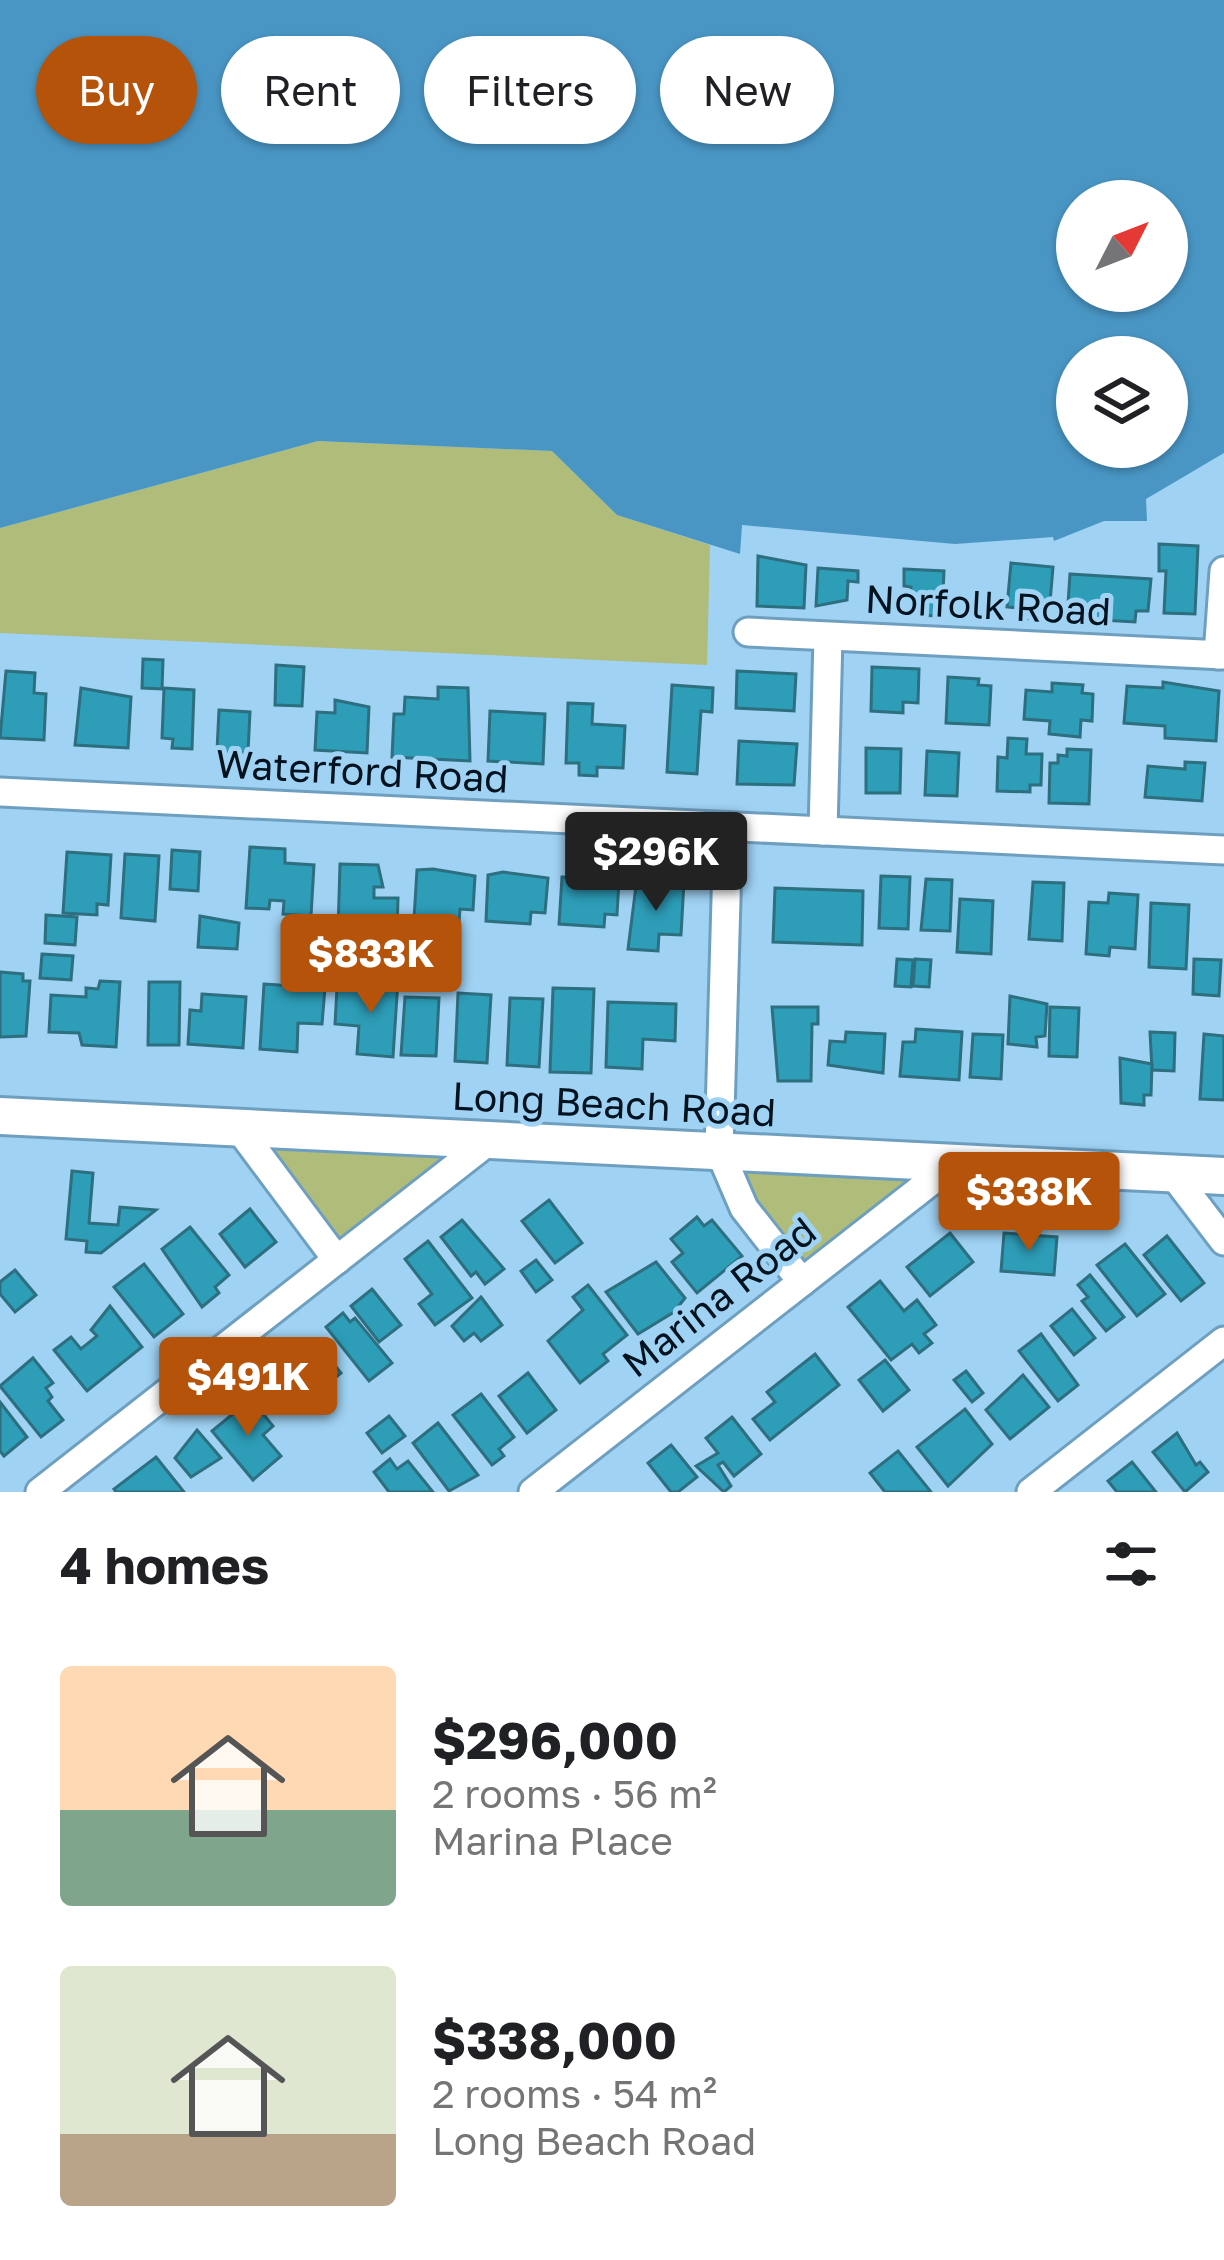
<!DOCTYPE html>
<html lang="en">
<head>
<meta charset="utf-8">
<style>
  :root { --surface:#fff; --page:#f2f2f2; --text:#202124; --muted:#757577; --accent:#b45309 }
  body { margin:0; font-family:"Golos Text",sans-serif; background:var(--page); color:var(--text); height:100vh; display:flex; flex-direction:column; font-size:45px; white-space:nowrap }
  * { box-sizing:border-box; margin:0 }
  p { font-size:39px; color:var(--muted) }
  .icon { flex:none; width:66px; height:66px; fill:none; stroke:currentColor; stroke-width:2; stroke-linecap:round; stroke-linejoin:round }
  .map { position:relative; height:1492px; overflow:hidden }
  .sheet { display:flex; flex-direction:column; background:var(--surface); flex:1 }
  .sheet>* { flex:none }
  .guide { position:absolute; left:36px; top:36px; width:1152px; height:108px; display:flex; gap:24px }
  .needle { width:78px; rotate:48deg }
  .buttons { position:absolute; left:1056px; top:180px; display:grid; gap:24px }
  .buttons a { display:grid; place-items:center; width:132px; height:132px; border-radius:50%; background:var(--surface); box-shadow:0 3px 9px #0004; font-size:60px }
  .price { position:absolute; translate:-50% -102px; padding:0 27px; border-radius:12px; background:var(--accent); color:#fff; font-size:39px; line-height:78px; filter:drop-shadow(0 3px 6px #0008) }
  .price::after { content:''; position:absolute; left:50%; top:72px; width:36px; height:27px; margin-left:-18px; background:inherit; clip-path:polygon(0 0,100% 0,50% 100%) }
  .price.on { background:#222; color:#fff }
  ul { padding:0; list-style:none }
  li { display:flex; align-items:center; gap:36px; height:300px; padding:0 60px }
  li span { display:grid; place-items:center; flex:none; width:336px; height:240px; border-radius:12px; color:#555 }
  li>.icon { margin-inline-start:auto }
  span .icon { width:144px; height:144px; fill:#fffc; stroke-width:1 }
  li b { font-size:51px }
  h2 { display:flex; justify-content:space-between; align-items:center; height:144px; padding:0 60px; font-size:51px }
  .chip { padding:0 42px; border-radius:54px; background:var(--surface); box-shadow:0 3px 9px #0004; font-size:42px; line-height:108px }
  .chip.on { background:var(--accent); color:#fff }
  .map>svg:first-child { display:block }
  .green { fill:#afbc7a }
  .water { fill:#4996c5; fill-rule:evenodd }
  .building { fill:#2d9db8; stroke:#2d6e7f; stroke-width:3 }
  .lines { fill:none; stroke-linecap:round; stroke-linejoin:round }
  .minor-casing { stroke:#6f9fbf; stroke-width:33 }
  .secondary-casing { stroke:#6f9fbf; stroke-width:42 }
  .minor { stroke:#fff; stroke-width:27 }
  .secondary { stroke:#fff; stroke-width:36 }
  .labels { text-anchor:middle; stroke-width:10; stroke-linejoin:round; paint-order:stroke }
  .street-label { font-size:39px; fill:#02131f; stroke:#a0d2f4 }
</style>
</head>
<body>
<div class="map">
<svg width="1224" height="1492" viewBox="0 0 1224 1492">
  <rect width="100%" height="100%" fill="#a0d2f4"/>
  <g class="green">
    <polygon points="318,441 552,451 617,515 710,545 707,665 0,633 0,528"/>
    <polygon points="249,1133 477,1144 337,1253"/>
    <polygon points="733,1161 926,1172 805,1270 752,1202"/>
  </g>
  <path class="water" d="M0,0H1224V453L1146,499L1147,521H1104L1054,541L1053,537L955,544L742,525L740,554L617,515L552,451L318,441L0,528ZM1077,201H1167V291H1077ZM1077,357H1167V447H1077Z"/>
  <g class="building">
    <polygon points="1159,544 1198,546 1195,614 1164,613 1166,571 1159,571"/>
    <polygon points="758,556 806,565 804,608 757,606"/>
    <polygon points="1011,563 1053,567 1050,603 1031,608 1030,619 1018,618 1019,608 1007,607"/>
    <polygon points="818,568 858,571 858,582 848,581 847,600 816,606"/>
    <polygon points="904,569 944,571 942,616 910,615 911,587 904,586"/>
    <polygon points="1070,574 1151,579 1148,611 1136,611 1135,622 1067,618"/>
    <polygon points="143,659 163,660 162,689 142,688"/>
    <polygon points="276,665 304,667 302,706 275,705"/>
    <polygon points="872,667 919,669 918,703 903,702 903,713 871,711"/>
    <polygon points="6,671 35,673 34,693 46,694 44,740 0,738"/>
    <polygon points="737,671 796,674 794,711 736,708"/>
    <polygon points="948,677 979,679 978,685 991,686 989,725 946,723"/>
    <polygon points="1163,682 1219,691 1216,741 1165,738 1165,726 1124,723 1127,686 1163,688"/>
    <polygon points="1052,683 1083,685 1082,693 1093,694 1092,721 1081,720 1080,737 1049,734 1050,721 1024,719 1026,690 1052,692"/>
    <polygon points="672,685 713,688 712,712 701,711 697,774 667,772"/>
    <polygon points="438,687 468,688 470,761 392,757 394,714 404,714 405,697 438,699"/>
    <polygon points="81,688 131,697 128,748 75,745"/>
    <polygon points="164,688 194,690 192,749 172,748 173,739 162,738"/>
    <polygon points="335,700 369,707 367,753 315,750 317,712 335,713"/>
    <polygon points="568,703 593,704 592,724 625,726 623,768 597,767 597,776 579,775 579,763 566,763"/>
    <polygon points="219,710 250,712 248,752 227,755 217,750"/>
    <polygon points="490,711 545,714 543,764 488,761"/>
    <polygon points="1008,738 1027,739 1026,754 1042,754 1041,785 1030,785 1030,792 997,791 998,757 1007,758"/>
    <polygon points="739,741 797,744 794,785 737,784"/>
    <polygon points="866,748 901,749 900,793 866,793"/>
    <polygon points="1067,749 1091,750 1089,804 1049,803 1050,763 1058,763 1058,755 1067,756"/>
    <polygon points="927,751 959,753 957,796 925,795"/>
    <polygon points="1185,762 1205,763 1202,801 1145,797 1148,766 1185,769"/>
    <polygon points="250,847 285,849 285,863 314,865 311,916 283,914 284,901 270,900 269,909 246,908"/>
    <polygon points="172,850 200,852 198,891 170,889"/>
    <polygon points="67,852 111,855 108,905 97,904 97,915 63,913"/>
    <polygon points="125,854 159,856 155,921 121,918"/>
    <polygon points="340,864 378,865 383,887 374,887 374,898 398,898 397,933 338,931"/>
    <polygon points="433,869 475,876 473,910 460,909 459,922 414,919 417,870"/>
    <polygon points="503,872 548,878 545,913 531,912 530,924 486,921 488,875"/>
    <polygon points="881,876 910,877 908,929 879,928"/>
    <polygon points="562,877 619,880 617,915 605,914 604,927 559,924"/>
    <polygon points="926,879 952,880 950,931 921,930"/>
    <polygon points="656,880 684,882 681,935 659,934 658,951 628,949 636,886 656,887"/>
    <polygon points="1033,882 1064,883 1062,941 1029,939"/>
    <polygon points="775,888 863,891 862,945 773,942"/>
    <polygon points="1109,893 1138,895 1135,949 1110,947 1109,956 1086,954 1089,902 1108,903"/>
    <polygon points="960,899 993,901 991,954 957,952"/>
    <polygon points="1151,903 1189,905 1186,969 1149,967"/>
    <polygon points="46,915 77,917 75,945 45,943"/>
    <polygon points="200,916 239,923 237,949 198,947"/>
    <polygon points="42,954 73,956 71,980 40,978"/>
    <polygon points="897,959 913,960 911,987 895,986"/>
    <polygon points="915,959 931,960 929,987 913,986"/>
    <polygon points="1194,959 1221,960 1219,996 1193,994"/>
    <polygon points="0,972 23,974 23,981 30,981 26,1036 0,1037"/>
    <polygon points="378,978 398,980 393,1057 357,1054 359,1026 335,1024 337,988 377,991"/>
    <polygon points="100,981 120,982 116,1047 82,1045 79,1033 49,1032 51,995 86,997 86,988 98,989"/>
    <polygon points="149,982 180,982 179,1045 148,1045"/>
    <polygon points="264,984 325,988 322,1024 298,1023 297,1052 260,1049"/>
    <polygon points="553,988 594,989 591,1073 550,1072"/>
    <polygon points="458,993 491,995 487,1063 455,1061"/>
    <polygon points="202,994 246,997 243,1048 188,1044 190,1010 201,1011"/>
    <polygon points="1010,996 1047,1004 1045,1036 1036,1037 1037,1047 1008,1044"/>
    <polygon points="405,997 439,998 436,1056 401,1055"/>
    <polygon points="510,998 543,999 539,1067 507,1065"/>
    <polygon points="608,1002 676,1004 675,1041 643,1039 642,1069 606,1067"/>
    <polygon points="772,1007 818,1007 818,1024 812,1024 811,1081 778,1081"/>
    <polygon points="1050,1007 1079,1008 1077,1057 1049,1056"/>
    <polygon points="916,1029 962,1032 959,1080 900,1076 903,1042 915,1042"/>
    <polygon points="846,1032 885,1034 883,1073 828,1065 830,1041 845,1042"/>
    <polygon points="1150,1032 1175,1033 1174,1071 1152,1070"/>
    <polygon points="973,1034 1003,1035 1001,1079 970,1077"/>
    <polygon points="1204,1034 1224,1036 1224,1100 1200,1099"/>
    <polygon points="1120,1058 1152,1064 1151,1095 1144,1095 1144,1105 1121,1103"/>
    <polygon points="72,1171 93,1173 89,1223 118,1225 120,1207 156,1210 101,1253 86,1252 87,1241 66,1239"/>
    <polygon points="549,1200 582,1243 555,1263 522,1221"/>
    <polygon points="250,1209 276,1242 245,1267 220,1234"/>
    <polygon points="697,1217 704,1226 712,1220 742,1256 697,1293 672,1262 683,1253 671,1239"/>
    <polygon points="462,1220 504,1269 485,1284 476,1272 471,1276 441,1237"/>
    <polygon points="190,1227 229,1275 215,1287 219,1293 202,1307 162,1249"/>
    <polygon points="950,1233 973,1262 930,1296 907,1267"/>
    <polygon points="1004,1233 1057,1237 1054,1275 1001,1271"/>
    <polygon points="1167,1236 1204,1283 1181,1301 1144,1255"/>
    <polygon points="428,1241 472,1298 435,1325 419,1304 432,1294 405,1259"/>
    <polygon points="1125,1244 1165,1294 1137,1316 1097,1265"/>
    <polygon points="536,1260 552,1280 536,1292 521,1271"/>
    <polygon points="656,1262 685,1298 674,1312 638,1334 606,1292"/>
    <polygon points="144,1264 183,1314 154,1337 114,1287"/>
    <polygon points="15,1270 36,1295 15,1312 0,1294 0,1282"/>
    <polygon points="1090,1275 1124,1317 1106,1331 1082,1301 1088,1297 1078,1285"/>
    <polygon points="880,1281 904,1311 917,1300 936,1325 924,1334 932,1343 919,1353 912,1344 891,1360 848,1307"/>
    <polygon points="588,1285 627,1335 603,1354 608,1361 580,1383 548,1341 583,1310 573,1297"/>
    <polygon points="372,1289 401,1325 379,1342 351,1306"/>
    <polygon points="481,1297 502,1325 481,1341 474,1333 464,1341 452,1326"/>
    <polygon points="110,1306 142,1347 87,1391 54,1350 71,1337 81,1349 97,1336 91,1330"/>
    <polygon points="1072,1309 1095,1338 1074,1355 1051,1326"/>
    <polygon points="343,1313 350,1322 355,1318 392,1363 369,1381 326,1327"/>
    <polygon points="1041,1334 1078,1385 1058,1401 1019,1351"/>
    <polygon points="316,1342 341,1373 296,1410 271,1379 292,1354 296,1358"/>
    <polygon points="815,1354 839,1385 770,1440 753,1419 775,1402 767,1392"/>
    <polygon points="33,1358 53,1383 46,1388 52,1397 48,1401 63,1420 41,1437 0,1386"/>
    <polygon points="885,1360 909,1390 883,1411 859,1380"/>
    <polygon points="966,1371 983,1393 972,1402 954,1380"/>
    <polygon points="528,1373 556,1410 527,1433 499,1396"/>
    <polygon points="1023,1375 1049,1407 1010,1439 986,1410"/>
    <polygon points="481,1394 514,1437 499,1449 504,1456 492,1465 453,1415"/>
    <polygon points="251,1399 273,1426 263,1435 281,1456 253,1480 212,1431"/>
    <polygon points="0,1402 27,1437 4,1456 0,1451"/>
    <polygon points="965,1409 992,1444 948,1486 917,1447"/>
    <polygon points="389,1416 405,1436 382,1453 367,1433"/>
    <polygon points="732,1417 761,1454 734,1476 723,1462 718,1465 731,1486 724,1492 696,1466 718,1453 706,1438"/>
    <polygon points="438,1423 478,1475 449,1491 413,1443"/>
    <polygon points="197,1430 221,1458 191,1477 175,1458"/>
    <polygon points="1177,1433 1196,1465 1200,1462 1208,1472 1185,1492 1153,1452"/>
    <polygon points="671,1445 697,1477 678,1492 671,1492 648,1463"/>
    <polygon points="898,1451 931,1492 885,1492 870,1473"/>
    <polygon points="156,1457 184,1492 116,1492 114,1489"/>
    <polygon points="390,1459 397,1469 408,1461 433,1492 389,1492 374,1472"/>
    <polygon points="1132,1462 1156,1492 1117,1492 1108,1481"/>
  </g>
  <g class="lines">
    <defs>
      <g id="minor">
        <polyline points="748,632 1224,655"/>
        <polyline points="1218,655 1224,571"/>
        <polyline points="0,792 1224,850"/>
        <polyline points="728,827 719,1150 744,1208 802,1282"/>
        <polyline points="823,831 828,637"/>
        <polyline points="237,1126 337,1260"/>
        <polyline points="1172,1173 1224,1241"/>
        <polyline points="40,1492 490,1140"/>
        <polyline points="533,1492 953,1164"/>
        <polyline points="1031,1492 1224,1341"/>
      </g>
      <polyline id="secondary" points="0,1116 1224,1176"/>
    </defs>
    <use href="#minor" class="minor-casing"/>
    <use href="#secondary" class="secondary-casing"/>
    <use href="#minor" class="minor"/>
    <use href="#secondary" class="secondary"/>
  </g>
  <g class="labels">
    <g class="street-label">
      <text transform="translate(988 605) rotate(3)" y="14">Norfolk Road</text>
      <text transform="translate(362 771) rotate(3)" y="14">Waterford Road</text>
      <text transform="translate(614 1104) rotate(3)" y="14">Long Beach Road</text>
      <text transform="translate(719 1297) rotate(-38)" y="14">Marina Road</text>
    </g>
  </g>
</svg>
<div class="buttons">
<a><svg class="needle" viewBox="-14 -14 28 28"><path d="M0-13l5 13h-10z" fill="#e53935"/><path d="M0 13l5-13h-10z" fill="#757577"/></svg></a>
<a><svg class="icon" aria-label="layers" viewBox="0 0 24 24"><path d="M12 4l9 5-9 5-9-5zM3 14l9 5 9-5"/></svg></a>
</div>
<b class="price on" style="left:656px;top:914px">$296K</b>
<b class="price" style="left:371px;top:1016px">$833K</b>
<b class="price" style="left:1029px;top:1254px">$338K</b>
<b class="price" style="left:248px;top:1439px">$491K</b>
<div class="guide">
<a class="chip on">Buy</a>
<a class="chip">Rent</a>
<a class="chip">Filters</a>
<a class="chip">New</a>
</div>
</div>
<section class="sheet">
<h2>4 homes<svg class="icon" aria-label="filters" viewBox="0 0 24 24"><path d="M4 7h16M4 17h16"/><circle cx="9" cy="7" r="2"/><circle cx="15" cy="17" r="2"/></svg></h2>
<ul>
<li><span style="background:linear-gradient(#ffd9b3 60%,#7fa58c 0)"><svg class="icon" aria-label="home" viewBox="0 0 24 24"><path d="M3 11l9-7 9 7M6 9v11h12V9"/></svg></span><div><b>$296,000</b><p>2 rooms · 56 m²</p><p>Marina Place</p></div></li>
<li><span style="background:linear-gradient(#dfe7d0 70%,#b9a48a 0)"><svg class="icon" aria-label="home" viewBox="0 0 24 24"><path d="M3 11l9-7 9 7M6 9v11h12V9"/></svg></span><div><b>$338,000</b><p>2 rooms · 54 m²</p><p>Long Beach Road</p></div></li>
</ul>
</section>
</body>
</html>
